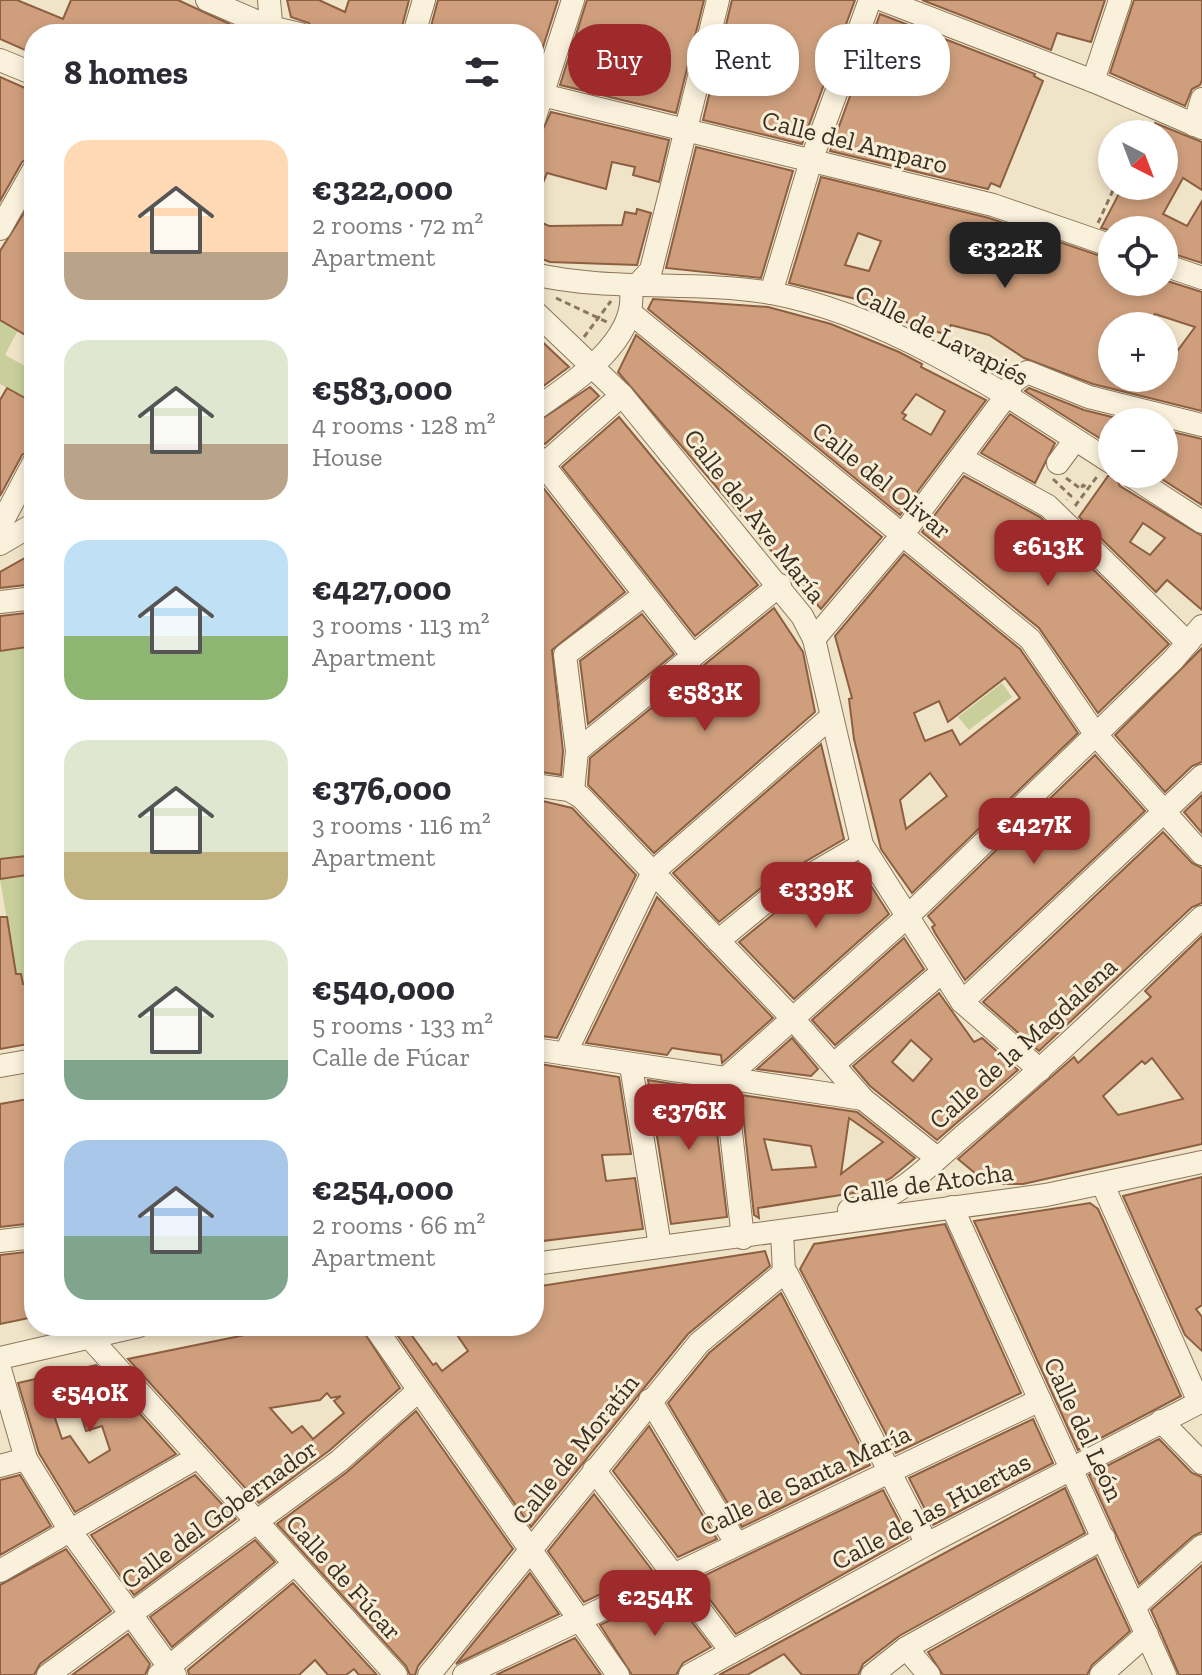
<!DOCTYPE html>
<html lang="en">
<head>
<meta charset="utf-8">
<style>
  :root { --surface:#fff; --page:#f2f2f3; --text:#2b2b33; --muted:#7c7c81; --accent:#9e2a2b }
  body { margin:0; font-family:"Zilla Slab",serif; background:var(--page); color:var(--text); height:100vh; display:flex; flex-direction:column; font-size:30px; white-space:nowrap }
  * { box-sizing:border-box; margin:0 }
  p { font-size:26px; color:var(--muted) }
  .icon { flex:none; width:44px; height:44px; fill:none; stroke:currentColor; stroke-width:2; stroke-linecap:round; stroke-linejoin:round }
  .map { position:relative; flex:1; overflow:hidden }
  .drawer { position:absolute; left:24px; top:24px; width:520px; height:1312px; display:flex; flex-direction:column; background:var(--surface); border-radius:32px; box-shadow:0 4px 12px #0003 }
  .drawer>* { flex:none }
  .hud { position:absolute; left:568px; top:24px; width:514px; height:72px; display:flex; gap:16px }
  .needle { width:52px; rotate:138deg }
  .fabs { position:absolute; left:1098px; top:120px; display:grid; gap:16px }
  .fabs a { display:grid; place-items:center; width:80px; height:80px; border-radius:50%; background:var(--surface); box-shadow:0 4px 12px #0003; font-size:40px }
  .price { position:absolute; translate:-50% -68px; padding:0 18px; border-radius:16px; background:var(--accent); color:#fff; font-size:26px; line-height:52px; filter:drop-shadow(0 2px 4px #0008) }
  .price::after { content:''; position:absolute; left:50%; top:48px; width:24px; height:18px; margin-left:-12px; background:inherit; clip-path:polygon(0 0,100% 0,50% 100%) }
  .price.selected { background:#222; color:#fff }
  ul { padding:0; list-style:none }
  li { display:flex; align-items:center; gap:24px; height:200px; padding:0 40px }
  li span { display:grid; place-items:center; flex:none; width:224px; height:160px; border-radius:24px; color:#555 }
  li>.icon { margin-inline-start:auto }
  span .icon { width:96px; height:96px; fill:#fffc; stroke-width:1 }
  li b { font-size:34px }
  h2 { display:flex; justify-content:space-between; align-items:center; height:96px; padding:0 40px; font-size:34px }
  .tag { padding:0 28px; border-radius:32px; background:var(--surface); box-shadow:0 4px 12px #0003; font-size:28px; line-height:72px }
  .tag.selected { background:var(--accent); color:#fff }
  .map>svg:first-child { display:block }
  .green { fill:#c9cf9b }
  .building { fill:#cf9f7d; stroke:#8d5f41; stroke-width:2; fill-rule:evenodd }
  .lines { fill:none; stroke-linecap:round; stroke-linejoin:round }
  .minor-casing { stroke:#8d765c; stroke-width:24 }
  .path { stroke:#8d765c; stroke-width:3; stroke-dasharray:6 4; stroke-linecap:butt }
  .minor { stroke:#faf1dc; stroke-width:22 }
  .labels { text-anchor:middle; stroke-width:6; stroke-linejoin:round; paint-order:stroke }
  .street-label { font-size:26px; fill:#3d2e20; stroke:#f7eed8 }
</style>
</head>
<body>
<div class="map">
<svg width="1202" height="1675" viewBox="0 0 1202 1675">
  <rect width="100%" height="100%" fill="#f0e4c8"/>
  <g class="green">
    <polygon points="0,320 18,330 5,355 34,371 34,403 0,384"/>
    <polygon points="34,646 34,855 0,859 0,651"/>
    <polygon points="1002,683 1012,697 969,730 958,717"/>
    <polygon points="34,874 34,982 23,984 16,974 0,879"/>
  </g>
  <g class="building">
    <polygon points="0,0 17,0 63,19 71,0 178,0 251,34 34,34 34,54 0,39"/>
    <polygon points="287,0 319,0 345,12 349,0 409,0 400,34 329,34 313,30 309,23 291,17"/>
    <polygon points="438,0 558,0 534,75 534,34 429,34"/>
    <polygon points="587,0 704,0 676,113 560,85"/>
    <polygon points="732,0 855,0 802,144 703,120"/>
    <polygon points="922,0 1105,0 1091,42 1057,33 1051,50"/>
    <polygon points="1134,0 1202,0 1202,80 1200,85 1192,89 1185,106 1110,73"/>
    <polygon points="880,14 1035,74 1034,76 1043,81 1000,187 991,183 988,189 830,151"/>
    <polygon points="0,77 34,92 34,155 22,162 0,201"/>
    <polygon points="551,112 669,140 659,182 633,175 635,167 612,162 606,189 547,173 534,205 534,148"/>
    <polygon points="1155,123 1202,142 1202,190 1183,178 1163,214 1187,226 1202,201 1202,263 1164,251 1164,230 1112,231 1101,228 1123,186 1164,186 1164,134 1149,134"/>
    <polygon points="696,147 793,171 761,278 666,268"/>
    <path d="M821,177L989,218L1112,260V282L1164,280L1202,292V411L1093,384L1024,358L989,335L951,325L947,335L887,316L871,309L873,303L789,283ZM858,233L881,241L869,271L845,265ZM1155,314L1195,327L1178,350L1164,344V378H1112V326H1147Z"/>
    <polygon points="34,197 34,340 0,320 0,251"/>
    <polygon points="637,209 651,213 637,265 550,262 534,256 534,219 549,226 622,225 625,212 636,214"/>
    <path d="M653,299L768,307L831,324L899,352L922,364L921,367L986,400L900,515L648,309ZM916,394L945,411L931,435L903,419L906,415L902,413Z"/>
    <polygon points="534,334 569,367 534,393"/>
    <polygon points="636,335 882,537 821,609 618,372"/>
    <polygon points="590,387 599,396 545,444 534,439 534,424"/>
    <polygon points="7,388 34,403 34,448 22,455 0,496 0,400"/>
    <polygon points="1029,388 1084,410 1132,422 1112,422 1112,446 1025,391"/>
    <polygon points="1010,414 1055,443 1035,483 981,453"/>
    <polygon points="619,417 758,585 695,636 562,467"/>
    <polygon points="1164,430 1202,439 1202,505 1154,474 1164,474"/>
    <polygon points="534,476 625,592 552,650 563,751 561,775 534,771"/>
    <polygon points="964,476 1040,517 1169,644 1098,713 1039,628 922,532"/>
    <path d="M1108,476H1115L1120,486L1202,536V610L1167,580L1156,592L1079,517ZM1143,523L1165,538L1150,555L1130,542Z"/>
    <polygon points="34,553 34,584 0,588 0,572"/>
    <path d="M904,554L1020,649L1078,733L912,893L881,849L854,739L849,699L852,698L835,636ZM1005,678L1020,698L960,745L952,730L925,741L914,713L939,701L948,722ZM930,773L947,796L906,829L900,800Z"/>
    <polygon points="774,608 803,652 815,712 654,853 588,785 590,758"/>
    <polygon points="34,612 34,646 0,651 0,616"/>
    <polygon points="642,614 674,654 588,724 580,661"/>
    <polygon points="1202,648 1202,762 1192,766 1165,792 1115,735"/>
    <polygon points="821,744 844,839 762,887 719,922 673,873"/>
    <polygon points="1095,755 1145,811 965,980 935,933 932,927 935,925 928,916"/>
    <polygon points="1202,795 1202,833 1184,812"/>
    <polygon points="534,799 572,808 636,875 557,1038 534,1035"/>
    <polygon points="1163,832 1192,863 1202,868 1202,903 1192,907 1039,1051 983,1002"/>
    <polygon points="34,855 34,874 0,879 0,859"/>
    <polygon points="857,864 889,914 794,999 739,942 777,911"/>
    <polygon points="657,897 773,1018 722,1063 721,1055 698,1052 672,1048 667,1055 586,1043"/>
    <polygon points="0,917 7,917 16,974 21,974 23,984 34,982 34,1043 0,1049"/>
    <path d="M1202,936V1144L1023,1184H988L958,1159L1074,1057L1078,1063L1151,997L1145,991ZM1152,1058L1183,1099L1118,1115L1103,1096L1142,1061L1145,1064Z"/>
    <polygon points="904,938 924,969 835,1045 812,1020"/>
    <path d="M939,993L974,1042L982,1038L1018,1070L937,1140L870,1086L853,1066ZM911,1040L932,1059L913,1081L892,1062Z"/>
    <polygon points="792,1038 818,1069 811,1076 757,1069"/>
    <polygon points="534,1063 619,1077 631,1154 602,1155 606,1181 635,1178 643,1229 534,1242 534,1177 543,1176 534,1107"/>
    <polygon points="648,1080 712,1090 727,1217 671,1224"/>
    <path d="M741,1095L857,1112L915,1158L891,1178L866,1191L758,1208L759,1218L754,1215ZM849,1118L883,1142L841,1174ZM764,1139L811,1146L816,1167L772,1170Z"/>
    <polygon points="34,1098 34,1223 0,1227 0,1104"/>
    <polygon points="1202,1177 1202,1305 1196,1309 1202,1317 1202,1351 1185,1335 1123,1196"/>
    <polygon points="1090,1203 1098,1209 1181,1396 1078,1450 974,1221"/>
    <polygon points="945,1224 1021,1393 896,1453 800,1269 814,1244"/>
    <polygon points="34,1251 34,1317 0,1324 0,1255"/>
    <polygon points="765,1251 770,1266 688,1334 531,1527 391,1326 405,1326 433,1365 436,1363 442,1371 468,1351 451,1326 534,1326 534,1287"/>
    <polygon points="781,1293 870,1465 742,1527 668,1403 709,1353"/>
    <path d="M289,1326H360L400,1388L330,1450L259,1503L128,1359ZM327,1393L331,1398L341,1396L334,1401L344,1413L313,1439L302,1426L292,1433L270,1408L320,1400Z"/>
    <path d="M96,1365L176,1454L75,1512L39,1453L18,1383ZM77,1403L86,1431L102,1426L110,1450L89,1463L70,1436L62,1439L52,1409Z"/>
    <polygon points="416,1411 513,1549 418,1666 415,1675 410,1675 406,1666 277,1524 347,1472"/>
    <polygon points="1033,1419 1053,1463 933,1525 909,1478"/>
    <polygon points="649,1426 717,1539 678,1557 613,1471"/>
    <polygon points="1159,1439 1192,1473 1202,1477 1202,1532 1193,1536 1139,1584 1089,1475"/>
    <polygon points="20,1475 51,1526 0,1555 0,1480"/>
    <polygon points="195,1475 236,1519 134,1595 91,1535"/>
    <polygon points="1065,1488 1085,1533 899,1636 863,1664 858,1675 802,1675 784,1654 747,1675 719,1675"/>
    <polygon points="883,1490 908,1538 736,1634 695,1580"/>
    <polygon points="594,1494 652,1570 584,1602 548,1551"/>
    <polygon points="255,1540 275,1562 172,1647 150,1617"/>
    <polygon points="66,1549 111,1611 40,1664 34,1675 0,1675 0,1585"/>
    <polygon points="1096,1558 1130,1631 1092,1665 1087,1675 943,1675 928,1652"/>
    <polygon points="1202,1565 1202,1675 1179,1675 1151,1610"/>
    <polygon points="530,1573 559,1614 456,1664"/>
    <polygon points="293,1583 377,1675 359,1675 354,1669 346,1675 328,1675 315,1660 299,1675 189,1675 188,1670"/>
    <polygon points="669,1592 711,1647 683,1663 676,1675 632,1675 600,1625"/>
    <polygon points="128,1634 150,1664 145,1675 72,1675"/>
    <polygon points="575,1638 601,1675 496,1675"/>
  </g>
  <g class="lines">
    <defs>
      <g id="minor">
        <polyline points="207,0 270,27 300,34"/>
        <polyline points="269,0 272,34"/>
        <polyline points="883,0 1093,81 1202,128"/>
        <polyline points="414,34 424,0"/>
        <polyline points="0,60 34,74"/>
        <polyline points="1093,81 1120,0"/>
        <polyline points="534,93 993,205 1112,246"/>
        <polyline points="534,120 573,0"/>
        <polyline points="1194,125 1202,99"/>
        <polyline points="0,229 34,169"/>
        <polyline points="1164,265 1202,278"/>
        <path d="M534,274C609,292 694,280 771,293C893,316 1009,397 1112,463"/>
        <polyline points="771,293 811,161 870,0"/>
        <polyline points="534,311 622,395 802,616 814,639 862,845 962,1002 1040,1070"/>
        <polyline points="632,314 1030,639 1096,735 1202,854"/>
        <path d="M534,410C570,385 637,342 631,292L651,270L718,0"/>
        <polyline points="534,453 693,656"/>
        <polyline points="961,458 1048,506 1188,643"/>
        <polyline points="1058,463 1075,440"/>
        <polyline points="543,465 622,395"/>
        <polyline points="1128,474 1202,522"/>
        <polyline points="0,526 34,462"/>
        <polyline points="0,544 34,524"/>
        <polyline points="0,602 34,598"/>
        <polyline points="814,639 903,534 1007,395 1013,382 1027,372 1089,397 1202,425"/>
        <polyline points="577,751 780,585"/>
        <polyline points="534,785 569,790 581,797 794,1020 863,1099"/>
        <polyline points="573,791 577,751 565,655 644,595"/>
        <polyline points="718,941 769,899 862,845"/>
        <polyline points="962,1002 1202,776"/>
        <polyline points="534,1049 863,1099 937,1158"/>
        <polyline points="565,1054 653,872 831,717"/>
        <polyline points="834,1064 942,972"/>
        <polyline points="0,1066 34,1060"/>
        <polyline points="631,1066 660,1246"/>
        <polyline points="1103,1185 1199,1402"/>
        <polyline points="952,1207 1165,1675"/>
        <path d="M849,1210C897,1203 933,1161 969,1131C1050,1063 1125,990 1202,917"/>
        <polyline points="782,1232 784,1273"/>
        <polyline points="743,1238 725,1079 909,915 1173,660 1202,626"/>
        <polyline points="0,1241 34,1237"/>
        <polyline points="534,1264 1046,1195 1202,1162"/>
        <polyline points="374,1326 618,1675"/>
        <polyline points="90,1338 396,1675"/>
        <polyline points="0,1358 139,1326"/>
        <polyline points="0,1369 26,1459 71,1532 175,1675"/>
        <polyline points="650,1400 736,1543"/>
        <polyline points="1161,1421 1202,1463"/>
        <polyline points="0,1466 26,1459"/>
        <polyline points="594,1470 732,1652"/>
        <polyline points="0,1571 198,1457"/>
        <polyline points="1135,1606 1202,1546"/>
        <polyline points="906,1648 929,1675"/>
        <polyline points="48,1675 339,1461 418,1391"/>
        <polyline points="159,1675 293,1565"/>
        <polyline points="429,1675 699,1343 782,1274 787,1274 927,1544"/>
        <polyline points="464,1675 1040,1400"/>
        <polyline points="690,1675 927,1544 1202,1401"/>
        <polyline points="872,1675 906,1648 1104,1538"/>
        <polyline points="1101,1675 1147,1634"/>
      </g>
    </defs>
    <use href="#minor" class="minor-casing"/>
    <g class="path">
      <polyline points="1138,134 1144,121"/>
      <polyline points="1098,223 1115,186"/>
      <polyline points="556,298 607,322"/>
      <polyline points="584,337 611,301"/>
      <polyline points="1066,478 1081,489 1083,485 1088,488"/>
      <polyline points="1053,479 1071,496 1067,500"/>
      <polyline points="1075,506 1099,474"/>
      <polyline points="952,1171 971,1186"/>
    </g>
    <use href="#minor" class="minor"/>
  </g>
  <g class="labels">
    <g class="street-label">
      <text transform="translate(855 142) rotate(14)" y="9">Calle del Amparo</text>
      <text transform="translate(942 335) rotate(27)" y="9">Calle de Lavapiés</text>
      <text transform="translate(882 480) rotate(39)" y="9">Calle del Olivar</text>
      <text transform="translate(755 516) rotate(52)" y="9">Calle del Ave María</text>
      <text transform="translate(1023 1043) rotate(-42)" y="9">Calle de la Magdalena</text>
      <text transform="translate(928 1183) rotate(-8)" y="9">Calle de Atocha</text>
      <text transform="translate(1084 1429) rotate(65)" y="9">Calle del León</text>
      <text transform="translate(575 1449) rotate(-51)" y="9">Calle de Moratín</text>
      <text transform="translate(805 1480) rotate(-25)" y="9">Calle de Santa María</text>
      <text transform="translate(931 1511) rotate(-28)" y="9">Calle de las Huertas</text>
      <text transform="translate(219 1514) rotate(-36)" y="9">Calle del Gobernador</text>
      <text transform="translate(344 1577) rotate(48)" y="9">Calle de Fúcar</text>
    </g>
  </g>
</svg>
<div class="fabs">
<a><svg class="needle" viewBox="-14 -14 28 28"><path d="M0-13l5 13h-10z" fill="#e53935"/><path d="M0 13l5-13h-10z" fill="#7c7c81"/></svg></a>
<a><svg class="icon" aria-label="locate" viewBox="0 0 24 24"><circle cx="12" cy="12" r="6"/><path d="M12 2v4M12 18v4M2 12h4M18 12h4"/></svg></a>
<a>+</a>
<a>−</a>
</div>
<b class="price selected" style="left:1005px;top:290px">€322K</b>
<b class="price" style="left:1048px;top:588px">€613K</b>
<b class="price" style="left:705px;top:733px">€583K</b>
<b class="price" style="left:1034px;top:866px">€427K</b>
<b class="price" style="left:816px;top:930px">€339K</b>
<b class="price" style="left:689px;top:1152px">€376K</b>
<b class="price" style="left:90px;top:1434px">€540K</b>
<b class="price" style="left:655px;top:1638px">€254K</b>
<div class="hud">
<a class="tag selected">Buy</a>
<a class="tag">Rent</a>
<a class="tag">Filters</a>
</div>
<section class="drawer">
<h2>8 homes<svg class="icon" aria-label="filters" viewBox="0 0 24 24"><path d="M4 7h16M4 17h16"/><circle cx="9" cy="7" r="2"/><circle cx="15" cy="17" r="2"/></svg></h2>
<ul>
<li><span style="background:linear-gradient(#ffd9b3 70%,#b9a48a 0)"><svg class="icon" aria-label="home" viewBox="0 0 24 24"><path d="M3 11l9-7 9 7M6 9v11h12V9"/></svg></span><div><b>€322,000</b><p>2 rooms · 72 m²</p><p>Apartment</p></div></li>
<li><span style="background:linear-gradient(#dfe7d0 65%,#b9a48a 0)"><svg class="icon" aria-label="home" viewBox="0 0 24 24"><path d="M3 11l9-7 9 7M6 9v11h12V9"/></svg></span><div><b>€583,000</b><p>4 rooms · 128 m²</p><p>House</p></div></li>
<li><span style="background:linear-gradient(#bfe0f5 60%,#8fb573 0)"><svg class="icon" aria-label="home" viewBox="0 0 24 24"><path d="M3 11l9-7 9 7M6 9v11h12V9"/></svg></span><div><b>€427,000</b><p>3 rooms · 113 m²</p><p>Apartment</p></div></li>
<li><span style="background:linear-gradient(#dfe7d0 70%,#c2b280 0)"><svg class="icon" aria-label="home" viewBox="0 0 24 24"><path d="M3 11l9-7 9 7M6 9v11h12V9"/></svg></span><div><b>€376,000</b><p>3 rooms · 116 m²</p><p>Apartment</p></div></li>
<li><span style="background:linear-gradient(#dfe7d0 75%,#7fa58c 0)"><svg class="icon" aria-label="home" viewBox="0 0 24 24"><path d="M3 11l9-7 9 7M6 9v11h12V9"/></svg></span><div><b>€540,000</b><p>5 rooms · 133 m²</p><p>Calle de Fúcar</p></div></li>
<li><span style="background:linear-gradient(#a9c7e8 60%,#7fa58c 0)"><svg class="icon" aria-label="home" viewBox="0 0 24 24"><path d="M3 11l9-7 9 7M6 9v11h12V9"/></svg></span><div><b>€254,000</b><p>2 rooms · 66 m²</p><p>Apartment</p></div></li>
</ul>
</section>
</div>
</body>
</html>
